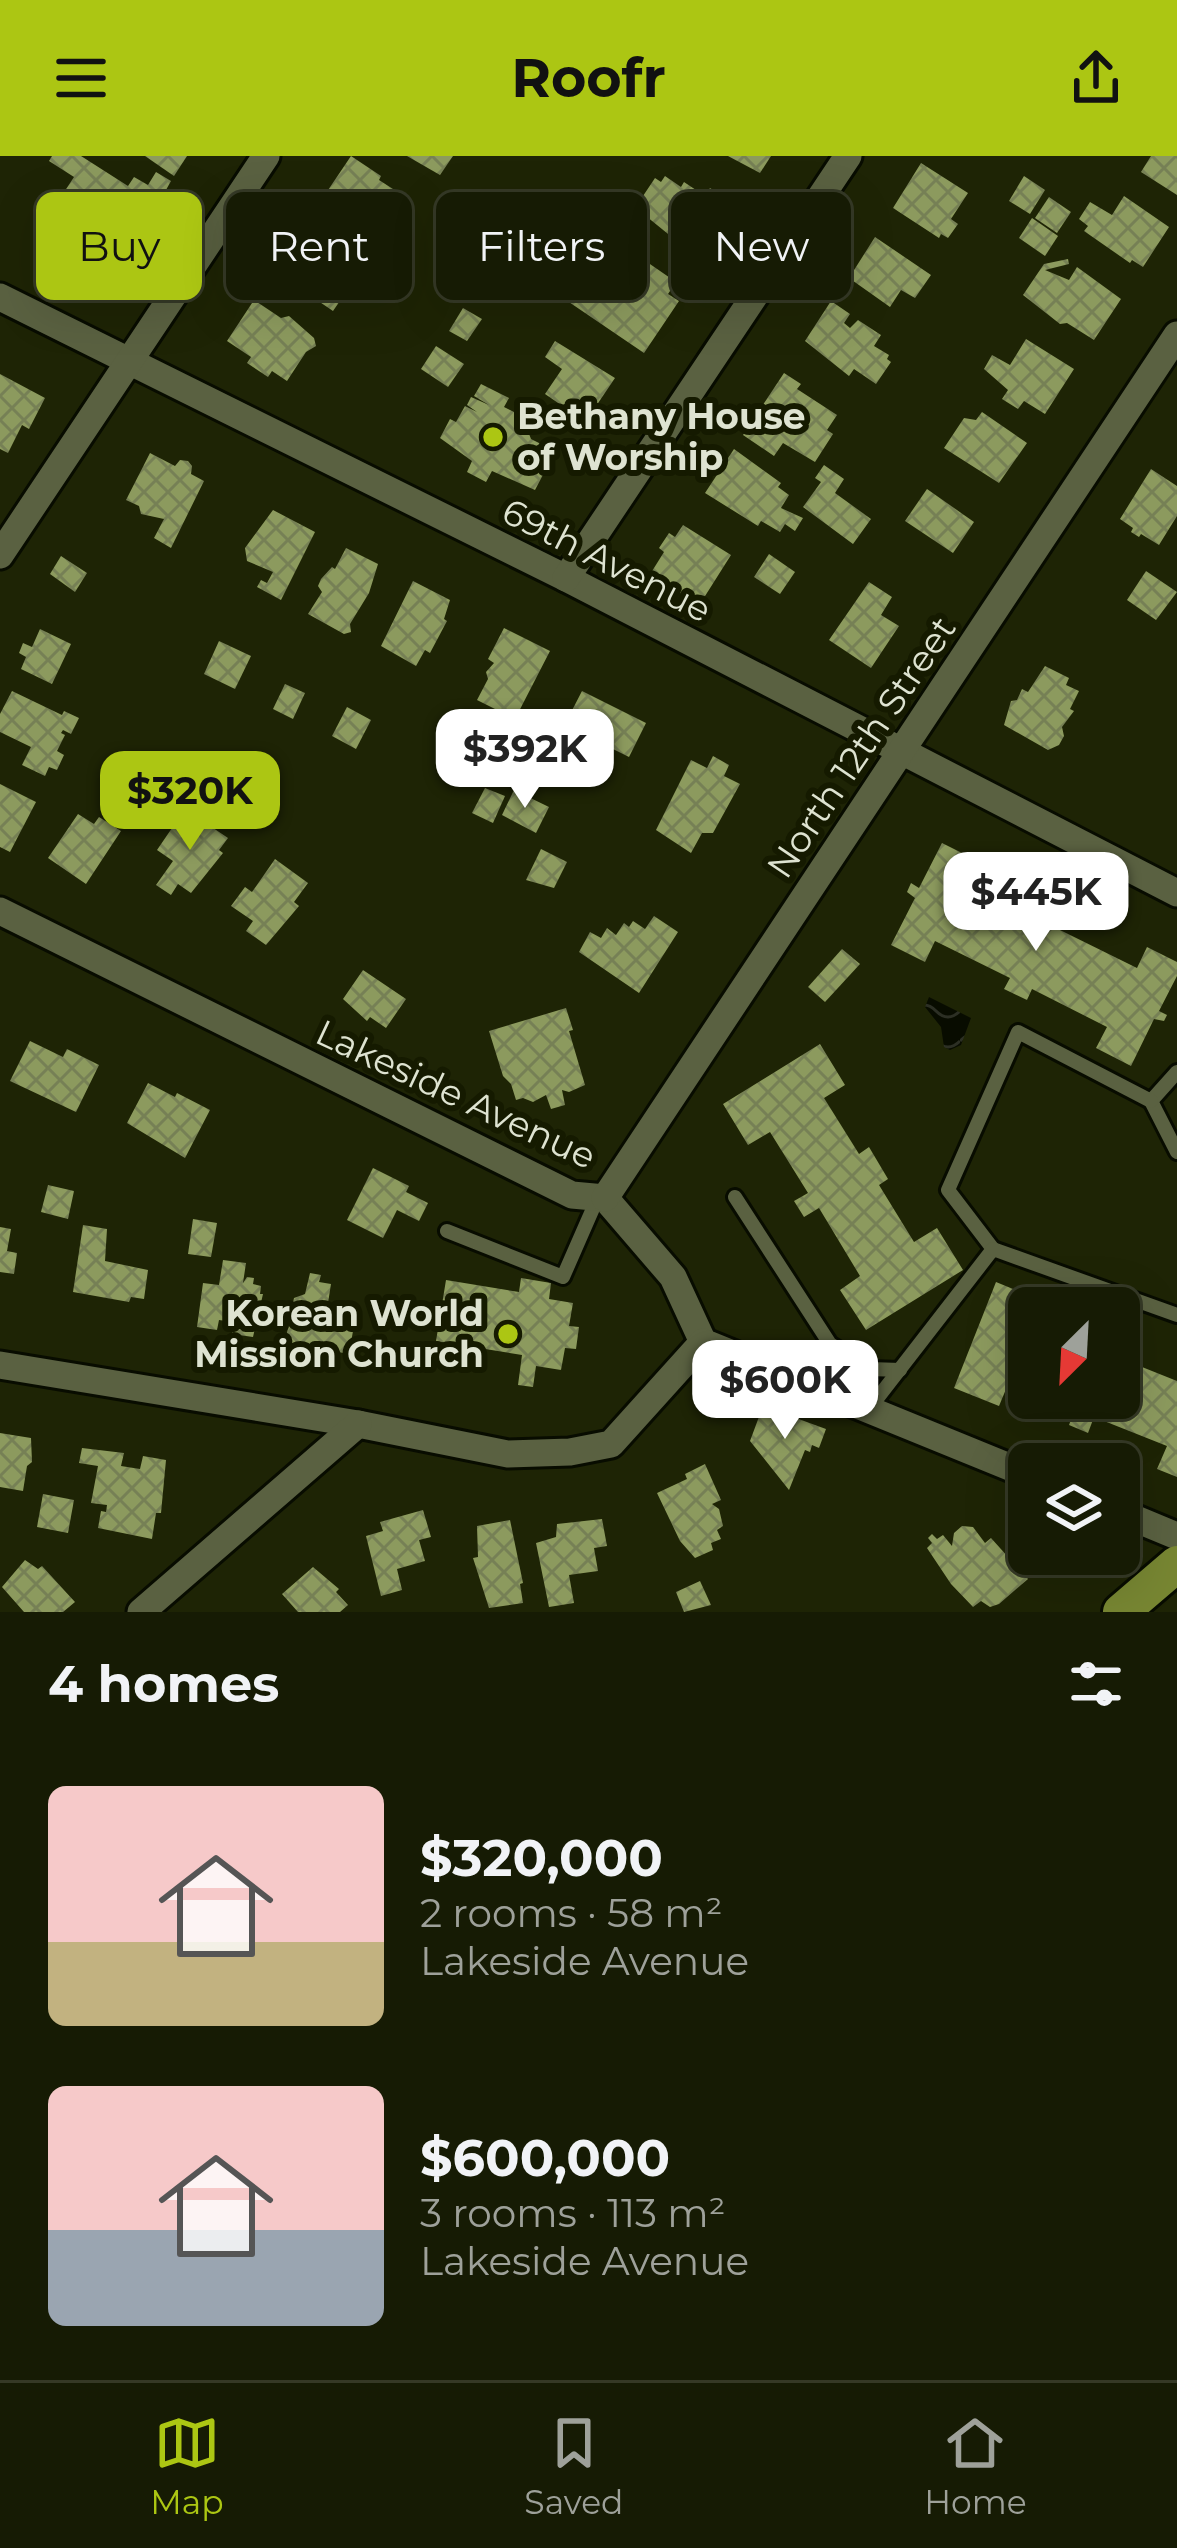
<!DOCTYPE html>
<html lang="en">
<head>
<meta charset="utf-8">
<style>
  :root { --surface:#161b04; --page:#232813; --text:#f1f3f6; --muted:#9ea19a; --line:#353926; --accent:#acc613 }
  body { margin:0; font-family:Montserrat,sans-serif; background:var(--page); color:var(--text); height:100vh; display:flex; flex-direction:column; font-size:45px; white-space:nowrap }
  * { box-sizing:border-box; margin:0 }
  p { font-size:39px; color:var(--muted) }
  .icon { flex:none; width:66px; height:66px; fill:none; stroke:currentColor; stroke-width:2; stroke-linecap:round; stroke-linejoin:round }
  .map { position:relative; height:1456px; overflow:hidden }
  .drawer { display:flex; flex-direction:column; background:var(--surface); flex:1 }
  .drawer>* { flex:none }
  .banner { position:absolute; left:36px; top:36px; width:1107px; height:108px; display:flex; gap:24px }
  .needle { width:78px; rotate:204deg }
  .fabs { position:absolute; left:1008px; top:1131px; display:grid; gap:24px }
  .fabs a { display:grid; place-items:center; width:132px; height:132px; border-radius:18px; background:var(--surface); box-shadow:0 12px 48px #0002,0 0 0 3px var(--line); font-size:60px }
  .price { position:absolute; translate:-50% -102px; padding:0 27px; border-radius:24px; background:#fff; color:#222; font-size:39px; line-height:78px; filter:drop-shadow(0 3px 6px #0008) }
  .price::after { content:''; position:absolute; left:50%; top:72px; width:36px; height:27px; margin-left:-18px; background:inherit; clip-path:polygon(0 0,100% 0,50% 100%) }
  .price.on { background:var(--accent); color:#111 }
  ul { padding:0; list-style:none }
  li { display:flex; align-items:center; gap:36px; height:300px; padding:0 48px }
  li span { display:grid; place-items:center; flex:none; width:336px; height:240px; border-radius:18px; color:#555 }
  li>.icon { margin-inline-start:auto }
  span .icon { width:144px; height:144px; fill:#fffc; stroke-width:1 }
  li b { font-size:51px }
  h2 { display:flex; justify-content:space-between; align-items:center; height:144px; padding:0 48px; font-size:51px }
  .chip { padding:0 42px; border-radius:18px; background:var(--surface); box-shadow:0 12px 48px #0002,0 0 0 3px var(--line); font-size:42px; line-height:108px }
  .chip.on { background:var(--accent); color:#111 }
  header { display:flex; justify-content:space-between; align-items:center; height:156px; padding:0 48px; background:var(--accent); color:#111; font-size:54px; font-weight:700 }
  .dock { display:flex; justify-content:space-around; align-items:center; height:168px; border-top:3px solid var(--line); background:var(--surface); font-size:33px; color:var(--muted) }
  .dock a { display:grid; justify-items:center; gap:6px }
  .dock .on { color:var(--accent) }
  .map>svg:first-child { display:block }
  .water { fill:url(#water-waves) }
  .building { fill:url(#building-cross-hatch) }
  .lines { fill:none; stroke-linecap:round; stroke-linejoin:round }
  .lane-casing { stroke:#080c00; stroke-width:20 }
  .street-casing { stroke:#080c00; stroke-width:33 }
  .primary-casing { stroke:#080c00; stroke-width:42 }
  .lane { stroke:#5a6141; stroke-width:14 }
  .street { stroke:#5a6141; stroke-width:27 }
  .primary { stroke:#778632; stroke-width:36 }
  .poi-dot { fill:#acc613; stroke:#151a00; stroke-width:4.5 }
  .labels { text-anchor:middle; stroke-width:12; stroke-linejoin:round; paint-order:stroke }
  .poi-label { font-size:36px; font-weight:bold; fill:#dee3d1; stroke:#151a00; text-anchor:start }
  .street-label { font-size:36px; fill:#dee3d1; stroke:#151a00 }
</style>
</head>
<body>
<header><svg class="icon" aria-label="menu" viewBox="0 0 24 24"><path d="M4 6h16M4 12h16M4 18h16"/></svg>Roofr<svg class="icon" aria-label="share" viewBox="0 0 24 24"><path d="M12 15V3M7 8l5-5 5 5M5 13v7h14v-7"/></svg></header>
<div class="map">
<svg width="1177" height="1456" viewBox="0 0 1177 1456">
  <defs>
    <pattern id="water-waves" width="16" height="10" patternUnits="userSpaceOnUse" patternTransform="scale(3)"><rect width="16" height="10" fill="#080c00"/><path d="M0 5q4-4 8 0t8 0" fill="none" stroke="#2c2f24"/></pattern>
    <pattern id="building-cross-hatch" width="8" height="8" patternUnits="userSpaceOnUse" patternTransform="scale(3)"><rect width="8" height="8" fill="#8c9a5e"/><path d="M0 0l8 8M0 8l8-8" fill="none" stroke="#768055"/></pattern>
  </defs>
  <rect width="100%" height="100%" fill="#1e2405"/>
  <polygon class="water" points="929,841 971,862 961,889 950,894 944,891 941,871 925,851"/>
  <g class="building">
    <polygon points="52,0 81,0 128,30 134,21 148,29 156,16 171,25 138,84 134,81 115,107 64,75 70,66 53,53 74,21 49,5"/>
    <polygon points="145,0 187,0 174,20"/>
    <polygon points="351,0 381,20 379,24 393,33 390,38 404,47 400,54 410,61 391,90 367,74 363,80 348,70 351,65 322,43"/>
    <polygon points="407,0 453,0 440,19"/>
    <polygon points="728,0 771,0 760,17"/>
    <polygon points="1151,0 1177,0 1177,39 1141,16"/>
    <polygon points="921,7 968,37 951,63 958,68 948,82 941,78 939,82 893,52"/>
    <polygon points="665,20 681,31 684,26 705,40 710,32 740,52 711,94 703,89 699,93 676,77 673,82 641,56 646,47 641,43 655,22 661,26"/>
    <polygon points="1024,20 1045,34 1030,58 1009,45"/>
    <polygon points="1124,40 1169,71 1143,111 1132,104 1130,107 1084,75 1088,70 1079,63 1090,46 1112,59"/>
    <polygon points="1049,41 1071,56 1057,77 1035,62"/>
    <polygon points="1032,62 1058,80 1045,100 1019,82"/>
    <polygon points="474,67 501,86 483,112 456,93"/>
    <polygon points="302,73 333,93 328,100 334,99 341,103 342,110 357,120 333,155 274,115"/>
    <polygon points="875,81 931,119 915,142 901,134 890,151 849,122"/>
    <polygon points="509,91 518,97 523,91 538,102 534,108 539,112 522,136 492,115"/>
    <polygon points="1068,103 1069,108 1045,114 1069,124 1077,111 1121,143 1094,184 1067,167 1060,168 1023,139 1044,108"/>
    <polygon points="647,106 676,126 668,138 679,145 644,197 563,142 574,124 609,145 625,121 634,127"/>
    <polygon points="254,144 281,162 289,160 314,182 316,190 306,196 287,225 272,215 268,221 247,207 251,201 227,185"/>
    <polygon points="831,145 850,158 844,167 850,172 858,164 881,179 874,190 889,199 887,203 891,206 876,228 854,213 849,220 805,185"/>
    <polygon points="463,152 482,163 467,185 449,175"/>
    <polygon points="1026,183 1074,213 1045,258 1024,245 1018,253 1002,243 1008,234 984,213 992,199 1010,209"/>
    <polygon points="555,185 615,222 586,265 583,263 576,273 557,260 564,251 545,238 562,213 545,201"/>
    <polygon points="436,190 464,208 448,231 421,213"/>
    <polygon points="784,217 801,228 797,233 837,259 827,274 833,278 815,306 783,287 774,300 743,279"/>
    <polygon points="0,218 45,242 29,273 22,269 8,297 0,293"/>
    <polygon points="481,228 509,242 504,251 520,259 515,268 526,270 531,283 543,289 533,309 545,315 535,334 492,315 486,326 467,316 472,305 440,282 450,263 456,266 465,250 477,256 467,249 471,241 489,249 474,240"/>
    <polygon points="982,256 1027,287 999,327 944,292 964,262 976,264"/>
    <polygon points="734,293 781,327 778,331 789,339 781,352 803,362 795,375 785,368 780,376 761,365 758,370 705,337"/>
    <polygon points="150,297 175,310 180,304 188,305 192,310 191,318 204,325 171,392 154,382 164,363 141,358 139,350 126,344"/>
    <polygon points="824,309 844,323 835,337 871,363 853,388 803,351 821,326 815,322"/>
    <polygon points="1151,313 1177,330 1177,360 1159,389 1141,378 1139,381 1131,376 1133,372 1120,363"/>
    <polygon points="927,333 974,366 953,397 905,365"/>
    <polygon points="273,354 315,376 281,444 257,431 261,424 267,427 273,416 247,405 245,392"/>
    <polygon points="683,369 731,399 700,448 649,420 664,396 659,392 669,377 675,381"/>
    <polygon points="346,392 378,408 369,437 350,468 351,476 344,478 308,458 322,436 318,430 321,423 332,411 335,413"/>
    <polygon points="769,398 795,416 780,438 754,421"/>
    <polygon points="61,400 87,417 75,436 50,418"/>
    <polygon points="1146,415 1177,436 1156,464 1127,444"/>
    <polygon points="413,425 450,444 444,463 447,465 430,497 425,494 416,510 381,490"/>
    <polygon points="869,426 892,441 881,459 899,470 871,512 829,484"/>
    <polygon points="504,472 550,495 515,563 477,544 488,523 486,516 494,507 488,503"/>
    <polygon points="40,473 71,488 52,528 21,513 26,501 19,497 23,487 32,491"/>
    <polygon points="219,485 251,500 235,533 204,518"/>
    <polygon points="1045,510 1069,522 1066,529 1079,535 1070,553 1074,555 1062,571 1064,580 1059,589 1048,594 1004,569 1011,545 1017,544 1022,533 1028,536"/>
    <polygon points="285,528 305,537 293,563 273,553"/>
    <polygon points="12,535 62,559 64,555 79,562 71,578 63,574 61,577 65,579 57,595 64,599 57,614 49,611 45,620 22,609 31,591 0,576 0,558"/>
    <polygon points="582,535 646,567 629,601 591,582 580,602 583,613 579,620 547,603"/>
    <polygon points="347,551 371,564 356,593 332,580"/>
    <polygon points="713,600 729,609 724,620 740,628 713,677 702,677 691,697 656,674 691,604 707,612"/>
    <polygon points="205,601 226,614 212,636 191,622"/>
    <polygon points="0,628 36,646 10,696 0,691"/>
    <polygon points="485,632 505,640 493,667 472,657"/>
    <polygon points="514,634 549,651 536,677 502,659"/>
    <polygon points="185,653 228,682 219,694 223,697 191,737 178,728 171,739 156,729 173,705 157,694"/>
    <polygon points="78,658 94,668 99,661 121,675 86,728 48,702"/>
    <polygon points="942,687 976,704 965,726 1043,765 1051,749 1068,758 1060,774 1137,812 1147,791 1177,806 1177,820 1159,855 1167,859 1164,865 1154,863 1131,910 1096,892 1107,871 1032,833 1027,844 1004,833 1010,822 935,785 925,806 891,789 915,742 907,736 911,727 919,732"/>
    <polygon points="541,693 567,706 554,732 526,724"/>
    <polygon points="275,703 308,727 294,746 299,750 266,789 246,775 253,765 231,750 245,731 252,736"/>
    <polygon points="654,760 678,776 639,837 579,796 590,776 601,782 607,772 616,779 624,767 629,771 633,765 645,773"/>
    <polygon points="842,793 860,808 825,846 808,831"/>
    <polygon points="363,814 406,843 386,872 370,861 367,865 343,843"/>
    <polygon points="566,852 573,874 569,875 585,929 569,936 562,934 565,949 551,953 546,939 533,946 523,942 516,944 511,928 503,920 489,875"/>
    <polygon points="30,885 63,901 67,893 99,909 76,956 10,925"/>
    <polygon points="820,888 845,929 824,942 859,998 869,991 888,1023 879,1029 914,1086 937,1072 963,1114 866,1174 840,1134 860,1120 819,1052 804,1061 794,1045 808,1037 770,976 748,989 723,948"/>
    <polygon points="148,927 175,941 177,937 210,954 185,1002 127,967"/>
    <polygon points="373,1012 409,1030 406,1036 428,1047 419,1065 397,1054 383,1082 347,1064"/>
    <polygon points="48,1029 74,1035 68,1063 41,1056"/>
    <polygon points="193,1063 217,1067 211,1101 188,1098"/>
    <polygon points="83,1069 107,1073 105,1105 148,1114 144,1143 131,1141 129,1146 73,1136"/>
    <polygon points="0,1071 11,1073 7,1095 17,1097 14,1118 0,1116"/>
    <polygon points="223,1104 246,1107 243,1127 247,1121 254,1122 253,1128 261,1130 260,1138 263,1138 253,1181 232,1178 233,1166 219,1164 217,1174 197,1171 203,1127 219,1129"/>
    <polygon points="310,1117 321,1119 319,1126 331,1128 328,1147 357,1152 349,1198 285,1186 294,1142 305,1138"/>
    <polygon points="521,1122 551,1127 549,1143 573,1147 569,1170 579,1171 576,1193 565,1192 561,1214 536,1210 533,1231 518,1229 522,1199 436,1185 446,1124 519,1136"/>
    <polygon points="996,1126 1042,1145 1039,1152 1029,1152 1029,1235 1009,1226 999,1250 954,1232"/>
    <polygon points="1119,1189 1131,1194 1127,1205 1177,1225 1177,1321 1157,1313 1167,1290 1094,1261 1088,1277 1069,1269 1075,1253 1048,1242 1119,1242"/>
    <polygon points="763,1250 826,1273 819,1292 812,1289 810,1296 805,1294 789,1334 750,1285"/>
    <polygon points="0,1277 31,1282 32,1306 27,1310 23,1335 0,1331"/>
    <polygon points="82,1292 124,1297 121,1310 140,1313 143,1300 166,1304 161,1357 156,1357 152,1383 98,1372 101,1355 106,1356 107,1349 91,1347 98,1310 79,1307"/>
    <polygon points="705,1308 721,1344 712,1348 719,1353 723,1370 717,1374 721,1383 711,1387 713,1394 695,1402 680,1385 657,1337 687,1323 685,1318"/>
    <polygon points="43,1338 74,1344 68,1377 37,1371"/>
    <polygon points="423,1354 431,1381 419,1384 425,1405 397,1413 402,1434 381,1440 366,1380 383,1375 380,1366"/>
    <polygon points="602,1363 607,1390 594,1392 598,1415 569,1419 574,1447 549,1451 536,1387 556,1381 557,1368"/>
    <polygon points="510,1364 523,1427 520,1428 523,1447 489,1452 473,1402 478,1401 477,1370"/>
    <polygon points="962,1370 973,1371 985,1387 991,1382 1028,1423 999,1448 990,1451 981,1445 973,1451 951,1428 927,1392 932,1387 928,1382 932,1378 937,1383 943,1379 952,1390 954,1377"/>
    <polygon points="25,1404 38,1413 42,1410 75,1446 63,1456 24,1456 2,1431"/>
    <polygon points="313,1411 339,1433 336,1436 348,1449 340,1456 298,1456 282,1438"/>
    <polygon points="700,1425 711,1449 684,1456 676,1436"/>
  </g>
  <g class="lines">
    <defs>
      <g id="lane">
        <polyline points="1177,916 1151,945 1177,996"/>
        <polyline points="735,1041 830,1188 870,1213 900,1214"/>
        <polyline points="447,1075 563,1121 598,1041"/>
        <polyline points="993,1093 948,1034 1018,876 1151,945"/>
        <polyline points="869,1253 993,1093 1177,1159"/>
      </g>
      <g id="street">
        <polyline points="0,141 566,422 1177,737"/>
        <polyline points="0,399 266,0"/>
        <polyline points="566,422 848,0"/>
        <polyline points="0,755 572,1039 605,1042 673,1121 703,1186 1029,1319"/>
        <polyline points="605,1042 1177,179"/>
        <polyline points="0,1209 358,1268 508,1298 570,1296 611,1288 703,1186"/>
        <polyline points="1119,1356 1177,1380"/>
        <polyline points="141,1456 358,1268"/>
      </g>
      <polyline id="primary" points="1121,1456 1177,1408"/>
    </defs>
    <use href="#lane" class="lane-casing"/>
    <use href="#street" class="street-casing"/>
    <use href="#primary" class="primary-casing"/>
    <use href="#lane" class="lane"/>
    <use href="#street" class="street"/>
    <use href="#primary" class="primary"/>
  </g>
  <g class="poi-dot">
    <circle cx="493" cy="281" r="12"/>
    <circle cx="508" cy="1178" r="12"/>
  </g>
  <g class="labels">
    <g class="poi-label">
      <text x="517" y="273">Bethany House<tspan x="517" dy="41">of Worship</tspan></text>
      <text x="484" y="1170" text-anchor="end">Korean World<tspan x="484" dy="41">Mission Church</tspan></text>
    </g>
    <g class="street-label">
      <text transform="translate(607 404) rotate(27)" y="13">69th Avenue</text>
      <text transform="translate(861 591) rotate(-56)" y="13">North 12th Street</text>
      <text transform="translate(456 938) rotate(25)" y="13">Lakeside Avenue</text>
    </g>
  </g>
</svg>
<div class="fabs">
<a><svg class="needle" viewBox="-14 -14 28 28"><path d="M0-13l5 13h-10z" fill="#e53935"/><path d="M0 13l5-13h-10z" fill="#9ea19a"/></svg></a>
<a><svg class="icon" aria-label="layers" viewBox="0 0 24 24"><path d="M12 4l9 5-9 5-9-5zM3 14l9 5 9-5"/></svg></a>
</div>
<b class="price" style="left:525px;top:655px">$392K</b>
<b class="price on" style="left:190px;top:697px">$320K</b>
<b class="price" style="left:1036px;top:798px">$445K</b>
<b class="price" style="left:785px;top:1286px">$600K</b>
<div class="banner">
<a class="chip on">Buy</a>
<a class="chip">Rent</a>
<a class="chip">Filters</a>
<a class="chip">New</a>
</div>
</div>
<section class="drawer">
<h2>4 homes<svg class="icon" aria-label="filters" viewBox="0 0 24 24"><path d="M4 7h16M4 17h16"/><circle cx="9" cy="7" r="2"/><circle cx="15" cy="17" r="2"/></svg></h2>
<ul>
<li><span style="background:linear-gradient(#f6c9c9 65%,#c2b280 0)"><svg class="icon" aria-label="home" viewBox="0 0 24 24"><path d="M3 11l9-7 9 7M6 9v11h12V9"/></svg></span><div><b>$320,000</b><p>2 rooms · 58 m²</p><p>Lakeside Avenue</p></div></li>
<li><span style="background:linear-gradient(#f6c9c9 60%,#9aa5b1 0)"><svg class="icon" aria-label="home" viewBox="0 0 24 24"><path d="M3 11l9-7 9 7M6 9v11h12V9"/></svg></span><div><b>$600,000</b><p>3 rooms · 113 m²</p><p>Lakeside Avenue</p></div></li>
</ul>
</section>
<nav class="dock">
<a class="on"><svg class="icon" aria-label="map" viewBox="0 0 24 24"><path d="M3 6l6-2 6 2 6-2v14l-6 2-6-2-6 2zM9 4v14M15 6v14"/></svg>Map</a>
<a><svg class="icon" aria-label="saved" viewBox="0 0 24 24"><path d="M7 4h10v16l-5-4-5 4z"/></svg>Saved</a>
<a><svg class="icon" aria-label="home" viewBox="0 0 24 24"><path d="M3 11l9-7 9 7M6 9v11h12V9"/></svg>Home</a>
</nav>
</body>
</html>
